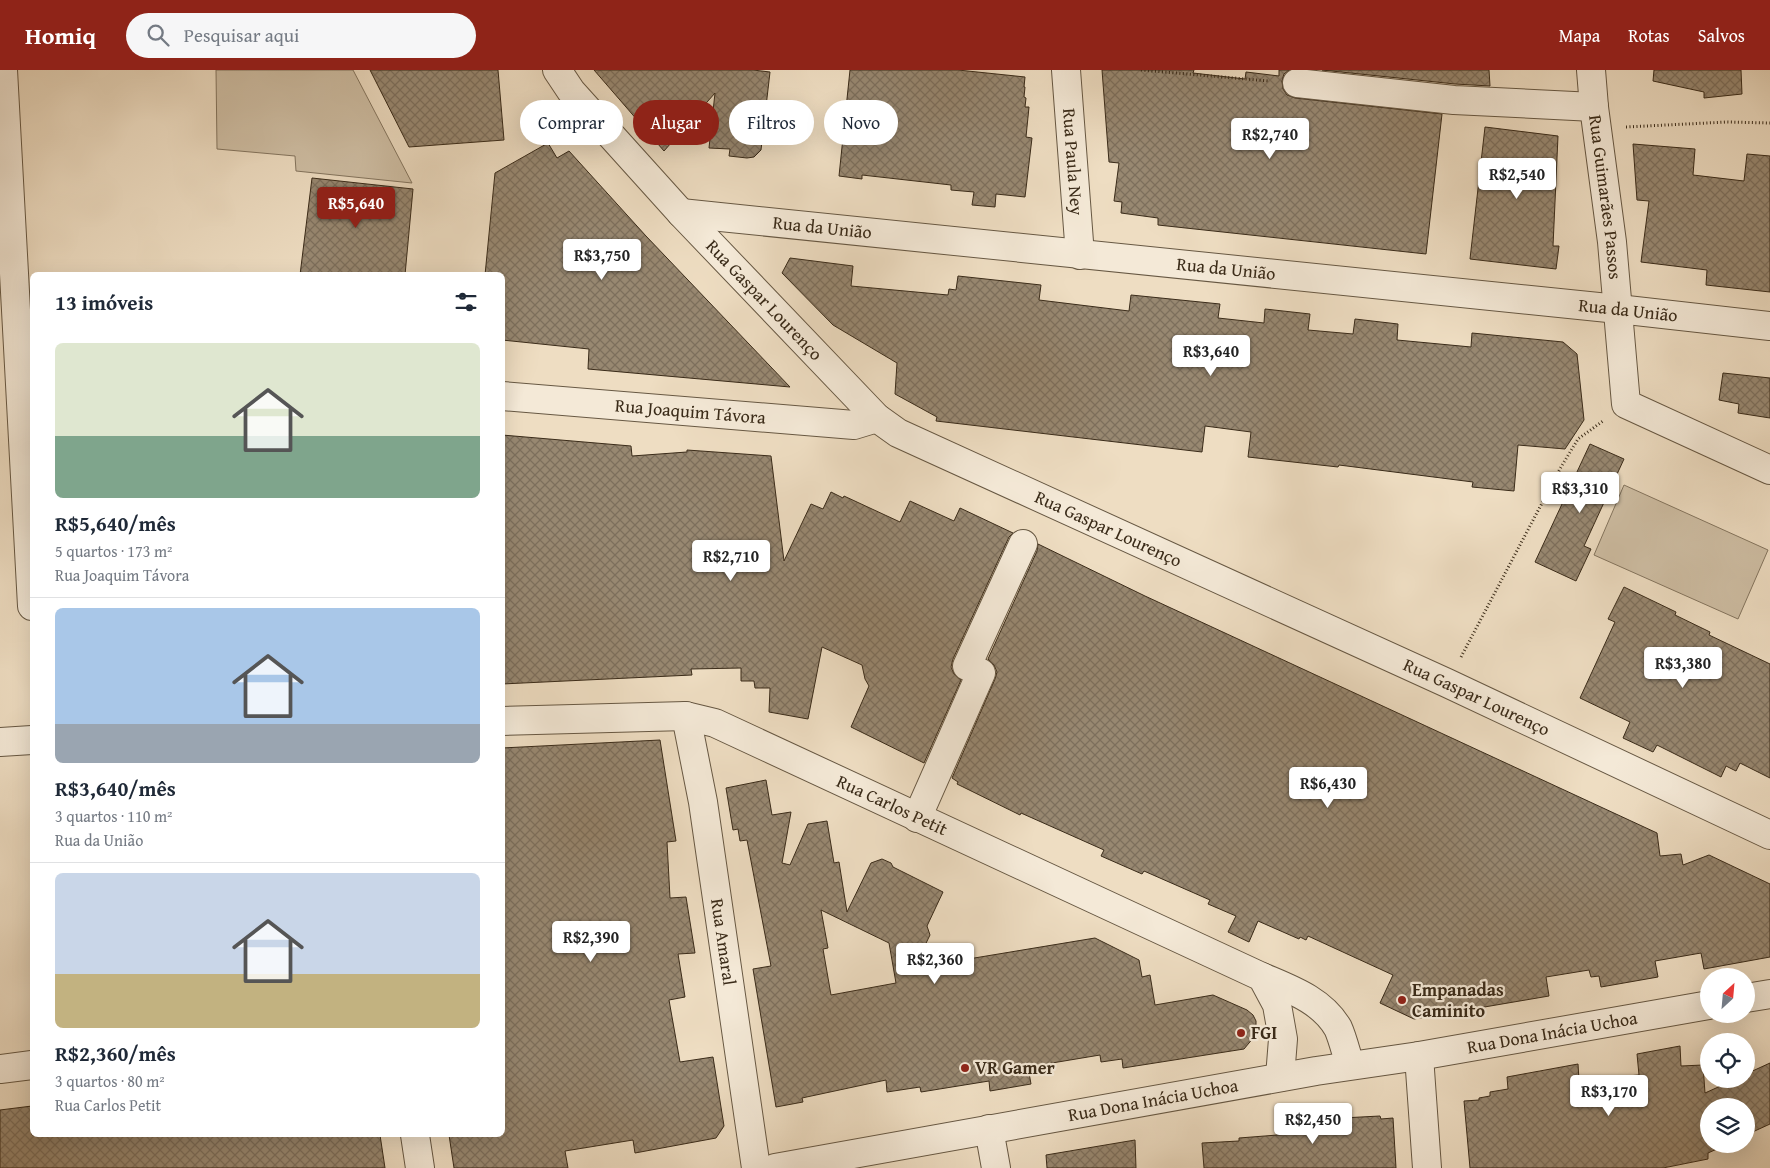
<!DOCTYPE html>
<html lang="pt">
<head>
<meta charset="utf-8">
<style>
  :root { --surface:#fff; --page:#f6f6f7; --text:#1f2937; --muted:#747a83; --line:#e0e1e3; --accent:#8f2418 }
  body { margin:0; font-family:"Gentium Book Plus",serif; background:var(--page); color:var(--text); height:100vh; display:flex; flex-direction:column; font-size:19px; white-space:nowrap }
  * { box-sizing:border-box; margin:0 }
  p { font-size:16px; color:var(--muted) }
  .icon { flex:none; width:28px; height:28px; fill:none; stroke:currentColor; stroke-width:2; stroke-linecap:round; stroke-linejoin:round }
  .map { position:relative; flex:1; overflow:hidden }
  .drawer { position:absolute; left:30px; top:202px; width:475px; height:865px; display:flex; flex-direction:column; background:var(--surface); border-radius:8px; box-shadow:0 5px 20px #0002 }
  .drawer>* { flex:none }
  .guide { position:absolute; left:520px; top:30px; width:475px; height:45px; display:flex; gap:10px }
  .needle { width:32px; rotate:26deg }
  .controls { position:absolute; left:1700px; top:898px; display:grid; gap:10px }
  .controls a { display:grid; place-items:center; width:55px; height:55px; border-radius:50%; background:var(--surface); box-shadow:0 5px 20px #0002; font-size:25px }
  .price { position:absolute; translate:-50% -42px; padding:0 11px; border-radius:5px; background:#fff; color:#222; font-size:16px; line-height:32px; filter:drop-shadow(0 1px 2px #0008) }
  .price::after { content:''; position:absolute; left:50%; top:30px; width:15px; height:11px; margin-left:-8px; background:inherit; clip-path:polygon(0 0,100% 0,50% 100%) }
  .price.selected { background:var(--accent); color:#fff }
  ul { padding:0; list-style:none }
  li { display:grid; align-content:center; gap:10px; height:265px; padding:0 25px }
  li+li { border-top:1px solid var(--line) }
  li span { display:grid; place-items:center; height:155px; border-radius:8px; color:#555 }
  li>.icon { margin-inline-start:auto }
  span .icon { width:90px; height:90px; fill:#fffc; stroke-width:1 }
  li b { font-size:21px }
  h2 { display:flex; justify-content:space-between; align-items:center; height:60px; padding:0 25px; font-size:21px }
  .chip { padding:0 18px; border-radius:22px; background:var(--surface); box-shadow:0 5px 20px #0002; font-size:18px; line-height:45px }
  .chip.selected { background:var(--accent); color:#fff }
  header { display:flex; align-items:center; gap:30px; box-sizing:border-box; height:70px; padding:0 25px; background:var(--accent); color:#fff }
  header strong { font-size:24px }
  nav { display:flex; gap:28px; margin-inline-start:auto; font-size:18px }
  .search { width:350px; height:45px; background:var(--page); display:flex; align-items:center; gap:12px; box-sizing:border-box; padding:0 18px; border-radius:28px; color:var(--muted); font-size:19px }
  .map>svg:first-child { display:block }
  .green { fill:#cfbfa5; stroke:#84755f }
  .building { fill:url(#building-cross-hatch); stroke:#3a2b19; fill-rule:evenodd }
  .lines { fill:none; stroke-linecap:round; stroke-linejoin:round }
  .street-casing { stroke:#675843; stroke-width:30 }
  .path { stroke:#3a2b19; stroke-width:3; stroke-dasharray:1 2.5; stroke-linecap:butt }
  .street { stroke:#f4e9d7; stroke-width:28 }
  .poi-dot { fill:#8f2418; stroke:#f4e9d7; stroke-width:2 }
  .labels { text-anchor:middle; stroke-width:4.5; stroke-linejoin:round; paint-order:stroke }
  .street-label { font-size:18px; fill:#3a2b19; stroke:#f4e9d7 }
  .poi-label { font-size:18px; font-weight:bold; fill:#3a2b19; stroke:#f4e9d7; text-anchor:start }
</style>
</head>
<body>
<header>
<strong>Homiq</strong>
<div class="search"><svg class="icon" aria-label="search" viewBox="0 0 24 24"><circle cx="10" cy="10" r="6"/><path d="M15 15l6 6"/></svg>Pesquisar aqui</div>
<nav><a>Mapa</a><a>Rotas</a><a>Salvos</a></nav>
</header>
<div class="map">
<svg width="1770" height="1098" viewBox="0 0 1770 1098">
  <defs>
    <pattern id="building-cross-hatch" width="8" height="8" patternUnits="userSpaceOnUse" patternTransform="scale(1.25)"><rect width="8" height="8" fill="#988871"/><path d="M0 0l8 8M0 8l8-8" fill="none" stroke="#7d6f5c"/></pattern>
  </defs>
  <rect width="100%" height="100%" fill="#eeddc2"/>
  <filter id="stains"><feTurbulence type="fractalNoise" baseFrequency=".004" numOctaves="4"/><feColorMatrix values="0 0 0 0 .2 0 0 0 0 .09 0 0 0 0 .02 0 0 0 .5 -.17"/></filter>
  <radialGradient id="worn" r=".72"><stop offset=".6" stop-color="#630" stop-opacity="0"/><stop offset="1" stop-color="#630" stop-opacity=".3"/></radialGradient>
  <g class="green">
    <polygon points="216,0 353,0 412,113 296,101 295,86 217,79"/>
    <polygon points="1624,415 1768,480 1738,549 1594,485"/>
  </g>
  <g class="building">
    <polygon points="370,0 498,0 504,70 409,77"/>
    <polygon points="594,0 753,0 770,2 761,80 754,87 747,88 729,86 730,79 709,78 715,23 664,81"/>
    <polygon points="850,0 958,0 1025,7 1024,17 1025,17 1024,27 1026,28 1025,37 1029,37 1026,67 1032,68 1025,127 996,124 995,137 972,135 974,122 951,120 951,115 862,105 862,109 839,106"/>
    <polygon points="1102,0 1194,0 1193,3 1245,9 1246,2 1279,6 1279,0 1289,0 1284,4 1282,11 1283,19 1287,25 1295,28 1442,44 1426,184 1158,155 1158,148 1121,143 1122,132 1114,131 1119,93 1109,92"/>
    <polygon points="1322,0 1489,0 1490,16 1455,14"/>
    <polygon points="1654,0 1741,0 1742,24 1704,28 1704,22 1653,11"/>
    <polygon points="1485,57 1558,66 1553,176 1559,176 1556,199 1470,189"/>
    <polygon points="548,73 557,88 569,81 646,166 790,317 588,299 589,279 502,270 502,205 485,205 495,103"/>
    <polygon points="1633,74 1695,79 1693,105 1744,111 1747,84 1770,86 1770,222 1706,215 1707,200 1641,192 1649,131 1637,130"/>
    <polygon points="312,108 413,119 405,205 300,205"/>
    <polygon points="790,188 853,196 851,216 948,225 949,219 956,220 958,206 1041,215 1039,230 1129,241 1131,225 1220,234 1218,248 1264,253 1265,239 1310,244 1308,260 1353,264 1355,249 1398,254 1397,270 1471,277 1472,263 1563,272 1577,284 1584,350 1565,379 1518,375 1514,421 1472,417 1473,412 1339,395 1338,397 1248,387 1251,362 1205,356 1202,382 936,351 937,347 895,324 897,293 833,255 782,203"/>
    <polygon points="1723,303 1770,308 1770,348 1738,343 1739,334 1719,330"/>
    <polygon points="502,365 631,376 632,386 687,382 687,380 771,386 784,491 811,434 823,439 831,422 843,428 844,426 900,452 910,431 954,451 960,438 1013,463 1009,467 953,589 951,597 954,604 961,610 924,693 851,657 869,616 865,609 862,595 822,577 808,649 769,642 770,618 755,618 754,611 741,611 741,598 691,599 692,605 502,614"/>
    <polygon points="1590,374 1624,389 1584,476 1591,479 1576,511 1535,492"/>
    <polygon points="1038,474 1145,526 1657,763 1660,786 1681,784 1683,795 1709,785 1770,814 1770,887 1704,899 1701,883 1655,891 1658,907 1601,917 1599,906 1591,907 1589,900 1546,907 1549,926 1414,949 1380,933 1393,905 1308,866 1306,870 1300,867 1299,869 1258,851 1249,872 1228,862 1236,846 1208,834 1210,830 1144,801 1142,804 1101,786 1104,780 1021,743 1020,745 957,714 958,712 952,708 995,609 997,602 994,595 988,589 1037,481"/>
    <polygon points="1624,517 1676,542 1675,545 1710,562 1709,565 1770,594 1770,708 1740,693 1736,701 1726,696 1721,707 1657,675 1653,682 1623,668 1630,652 1580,628 1615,552 1608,549"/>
    <polygon points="660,670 676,771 667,772 670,828 686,827 695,883 678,884 685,927 669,930 680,992 713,987 724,1056 716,1068 635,1083 633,1070 565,1081 568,1098 454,1098 449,1065 502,1065 502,678"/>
    <path d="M766,710L772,745L791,742L782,793L790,795L808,754L827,751L834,793L839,792L847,842L871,793L882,789L891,793L893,797L943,822L927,856L930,865L914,898L1095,868L1139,890L1142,907L1150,905L1155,935L1213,925L1247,940L1253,945L1256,951V959L1254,967L1244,979L1123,998L1122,989L1101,992L1100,985L1028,997L1031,1014L990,1021L989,1011L921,1022L920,1017L887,1022L886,1010L802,1028L803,1032L776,1037L753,899L771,896L747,770L740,771L738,759L733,760L726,718ZM821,840L889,873L896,913L831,925L823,879L828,878Z"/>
    <polygon points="1680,976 1681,996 1703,995 1705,1023 1736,1009 1746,1009 1746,1004 1770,993 1770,1054 1746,1065 1746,1036 1709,1036 1709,1074 1728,1074 1708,1083 1708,1089 1663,1098 1470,1098 1464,1031 1479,1030 1479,1028 1490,1026 1490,1022 1508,1019 1507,1007 1578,994 1579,1010 1639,1005 1637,984"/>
    <polygon points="1341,1035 1342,1048 1380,1046 1381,1049 1393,1048 1396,1098 1204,1098 1202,1073 1239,1071 1239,1068 1303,1063 1302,1042"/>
    <polygon points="32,1036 32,1065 380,1065 385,1098 0,1098 0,1040"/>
    <polygon points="1135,1070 1136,1098 1047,1098 1046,1085"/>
  </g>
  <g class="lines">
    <defs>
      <g id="street">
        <polyline points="3,0 32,536"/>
        <path id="s1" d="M557,0L571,21L681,143L877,348L898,363L1447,613L1770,765"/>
        <path id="s2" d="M1066,0L1080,185"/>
        <path id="s3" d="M1591,0L1594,37L1612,172L1626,334L1770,400"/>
        <polyline points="1297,13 1454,30 1594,37"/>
        <path id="s4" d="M681,143L1618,239L1770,256"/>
        <path id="s5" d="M502,326L854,355L877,348"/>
        <path id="s6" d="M686,646L703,732L756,1098"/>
        <path id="s7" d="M502,651L686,646L715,653L1262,907L1277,935L1283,969L1280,1007"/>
        <polyline points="0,672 32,670"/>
        <polyline points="917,748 981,603 967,596 1023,474"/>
        <path d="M1262,907C1290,919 1322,930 1338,958C1343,969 1346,983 1350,995"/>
        <polyline points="1746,928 1770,924"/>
        <polyline points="1419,986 1427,1098"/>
        <polyline points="0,999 32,995"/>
        <polyline points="989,1059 996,1098"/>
        <polyline points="415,1065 420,1098"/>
        <path id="s8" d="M775,1098L1316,1001L1419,986L1709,935"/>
      </g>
    </defs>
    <use href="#street" class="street-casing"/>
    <g class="path">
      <polyline points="1141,0 1269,11"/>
      <polyline points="1626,57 1727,52 1770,53"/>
      <polyline points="1461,587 1561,397 1578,369 1603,351"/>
    </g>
    <use href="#street" class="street"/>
  </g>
  <g class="poi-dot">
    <circle cx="1402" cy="930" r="5"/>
    <circle cx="1241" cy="963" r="5"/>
    <circle cx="965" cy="998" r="5"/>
  </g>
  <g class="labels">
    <g class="street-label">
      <text dy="6" stroke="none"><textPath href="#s2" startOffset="92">Rua Paula Ney</textPath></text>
      <text dy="6" stroke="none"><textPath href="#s3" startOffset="128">Rua Guimarães Passos</textPath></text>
      <text dy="6" stroke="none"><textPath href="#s4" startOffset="142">Rua da União</textPath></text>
      <text dy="6" stroke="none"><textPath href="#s4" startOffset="548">Rua da União</textPath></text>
      <text dy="6" stroke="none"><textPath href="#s1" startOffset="310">Rua Gaspar Lourenço</textPath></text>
      <text dy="6" stroke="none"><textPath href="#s4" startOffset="952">Rua da União</textPath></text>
      <text dy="6" stroke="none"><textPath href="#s5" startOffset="189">Rua Joaquim Távora</textPath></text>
      <text dy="6" stroke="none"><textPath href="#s1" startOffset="730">Rua Gaspar Lourenço</textPath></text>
      <text dy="6" stroke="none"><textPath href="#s1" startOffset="1135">Rua Gaspar Lourenço</textPath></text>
      <text dy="6" stroke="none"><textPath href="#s7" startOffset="409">Rua Carlos Petit</textPath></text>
      <text dy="6" stroke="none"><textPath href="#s6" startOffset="229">Rua Amaral</textPath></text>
      <text dy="6" stroke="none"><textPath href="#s8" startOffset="789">Rua Dona Inácia Uchoa</textPath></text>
      <text dy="6" stroke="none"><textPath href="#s8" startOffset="384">Rua Dona Inácia Uchoa</textPath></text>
    </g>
    <g class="poi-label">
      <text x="1412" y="926">Empanadas<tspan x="1412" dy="21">Caminito</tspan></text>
      <text x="1251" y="969">FGI</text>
      <text x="975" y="1004">VR Gamer</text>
    </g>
  </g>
  <rect width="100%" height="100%" filter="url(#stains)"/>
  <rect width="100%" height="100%" fill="url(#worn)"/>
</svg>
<div class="controls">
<a><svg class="needle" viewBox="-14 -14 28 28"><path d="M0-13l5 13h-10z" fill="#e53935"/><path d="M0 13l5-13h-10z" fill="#747a83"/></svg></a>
<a><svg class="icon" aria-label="locate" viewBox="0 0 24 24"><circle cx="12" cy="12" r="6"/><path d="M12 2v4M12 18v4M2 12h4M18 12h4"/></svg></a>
<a><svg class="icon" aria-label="layers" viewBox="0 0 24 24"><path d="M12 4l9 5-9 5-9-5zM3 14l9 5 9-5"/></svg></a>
</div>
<b class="price" style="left:1270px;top:90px">R$2,740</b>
<b class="price" style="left:1517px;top:130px">R$2,540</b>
<b class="price selected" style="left:356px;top:159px">R$5,640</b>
<b class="price" style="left:602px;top:211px">R$3,750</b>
<b class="price" style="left:1211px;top:307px">R$3,640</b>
<b class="price" style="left:1580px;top:444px">R$3,310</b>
<b class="price" style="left:731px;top:512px">R$2,710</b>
<b class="price" style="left:1683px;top:619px">R$3,380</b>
<b class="price" style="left:1328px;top:739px">R$6,430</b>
<b class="price" style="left:591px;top:893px">R$2,390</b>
<b class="price" style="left:935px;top:915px">R$2,360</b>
<b class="price" style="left:1609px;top:1047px">R$3,170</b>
<b class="price" style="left:1313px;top:1075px">R$2,450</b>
<div class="guide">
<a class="chip">Comprar</a>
<a class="chip selected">Alugar</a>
<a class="chip">Filtros</a>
<a class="chip">Novo</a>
</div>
<section class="drawer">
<h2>13 imóveis<svg class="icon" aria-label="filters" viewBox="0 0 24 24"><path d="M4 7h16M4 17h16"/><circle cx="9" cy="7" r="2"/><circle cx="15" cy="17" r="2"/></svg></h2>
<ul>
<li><span style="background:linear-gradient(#dfe7d0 60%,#7fa58c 0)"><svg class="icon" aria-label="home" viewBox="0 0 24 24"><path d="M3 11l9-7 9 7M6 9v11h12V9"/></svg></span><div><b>R$5,640/mês</b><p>5 quartos · 173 m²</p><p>Rua Joaquim Távora</p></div></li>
<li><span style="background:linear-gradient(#a9c7e8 75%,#9aa5b1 0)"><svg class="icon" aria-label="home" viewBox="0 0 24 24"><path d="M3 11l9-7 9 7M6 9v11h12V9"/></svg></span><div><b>R$3,640/mês</b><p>3 quartos · 110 m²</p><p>Rua da União</p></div></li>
<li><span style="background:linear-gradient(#c9d6e8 65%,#c2b280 0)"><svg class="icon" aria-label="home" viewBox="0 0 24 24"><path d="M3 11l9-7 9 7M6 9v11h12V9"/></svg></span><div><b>R$2,360/mês</b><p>3 quartos · 80 m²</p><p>Rua Carlos Petit</p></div></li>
</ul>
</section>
</div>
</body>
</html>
